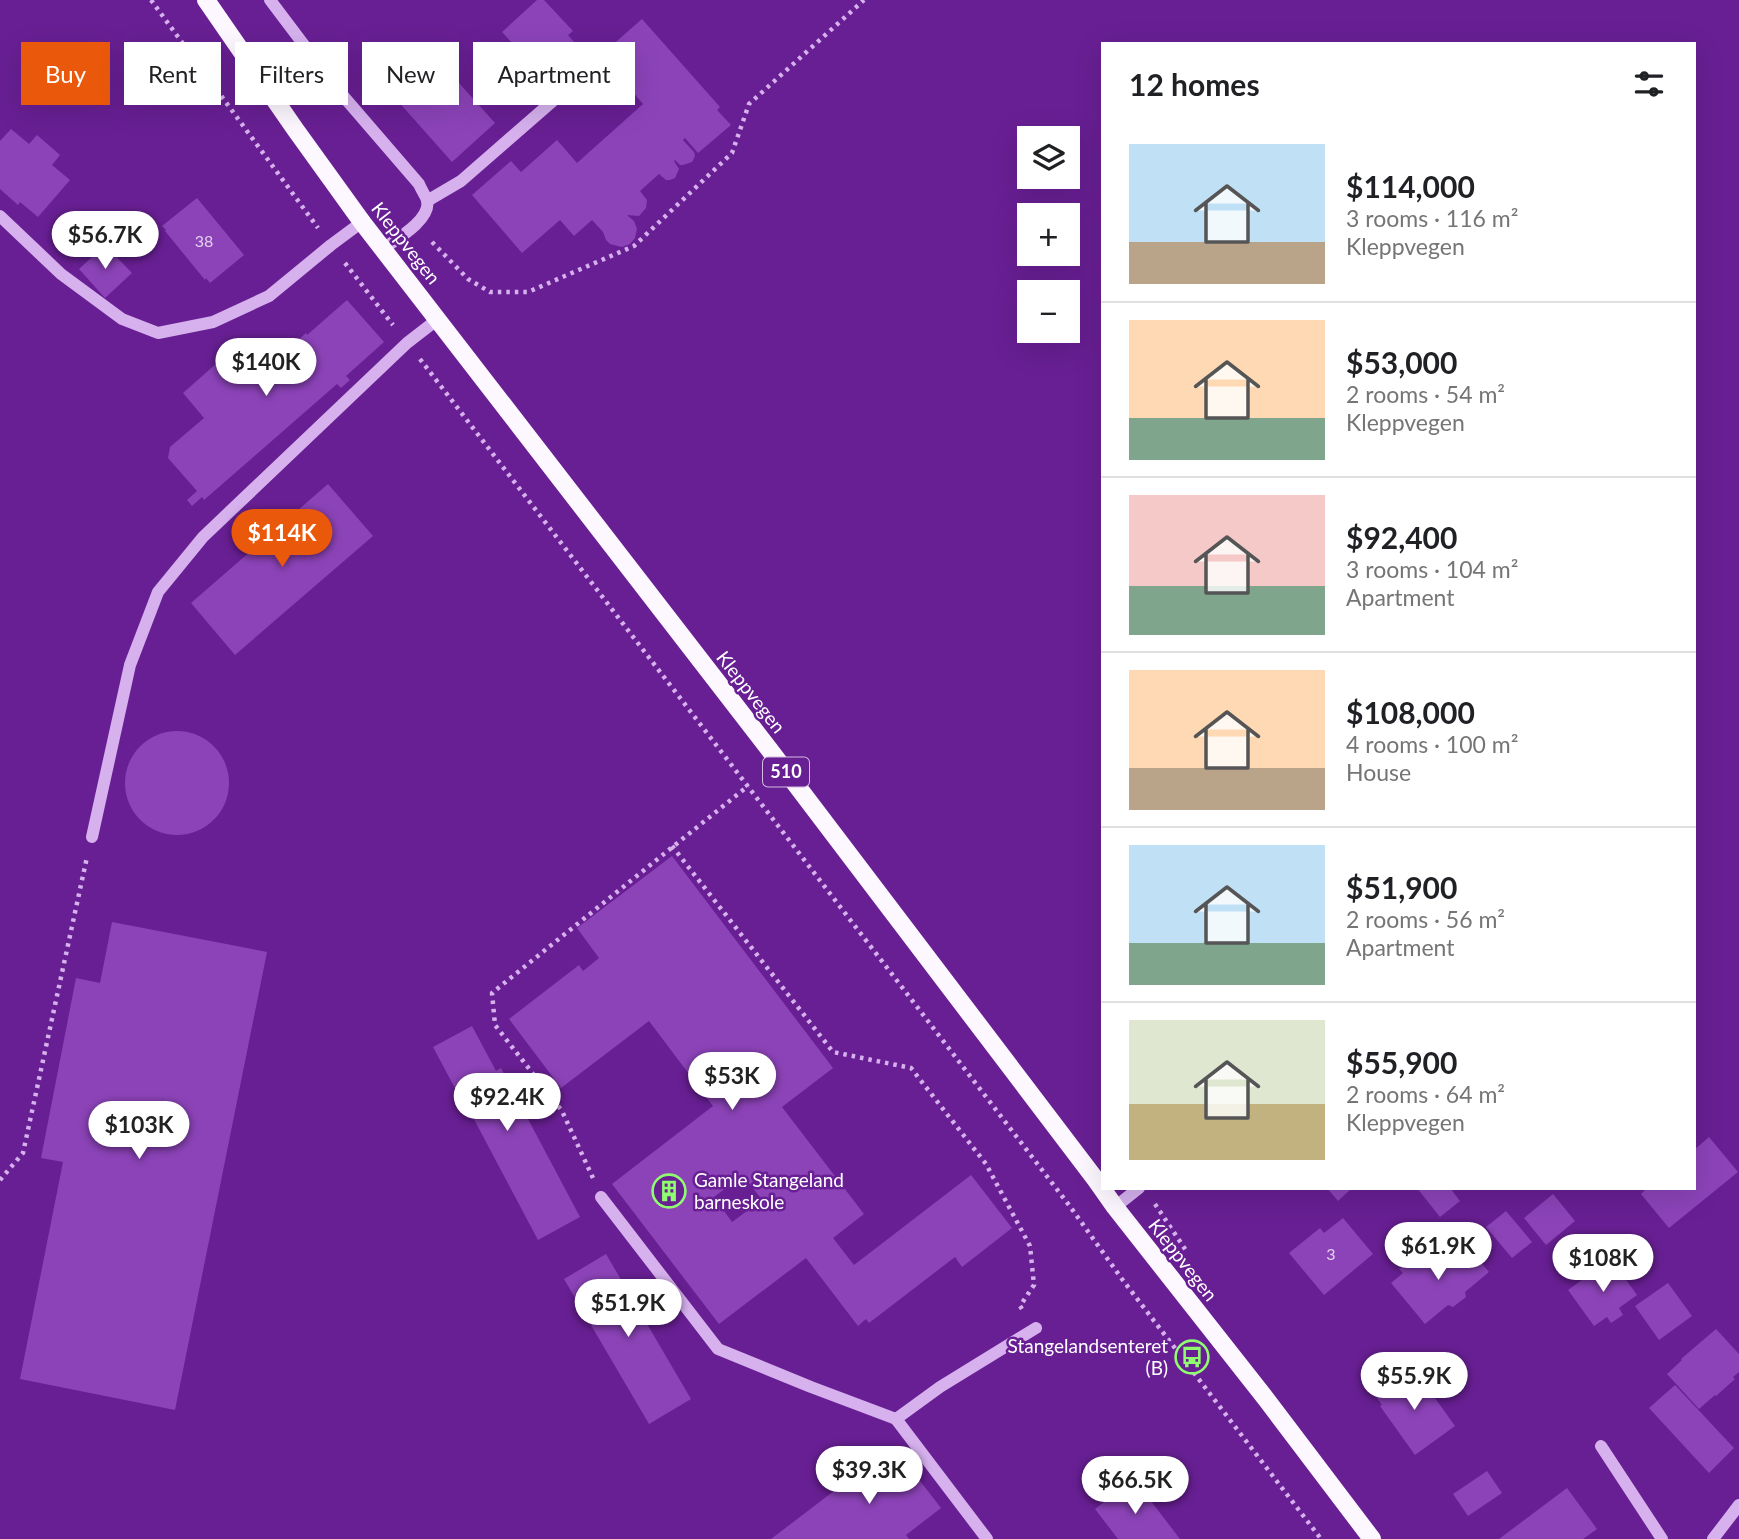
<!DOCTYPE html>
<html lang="en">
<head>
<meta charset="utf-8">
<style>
  :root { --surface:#fff; --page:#f2f2f2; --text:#202124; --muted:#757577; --line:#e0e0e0; --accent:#ea580c }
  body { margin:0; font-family:Lato,sans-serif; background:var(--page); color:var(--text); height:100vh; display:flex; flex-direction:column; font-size:26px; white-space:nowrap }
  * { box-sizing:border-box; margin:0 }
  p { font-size:23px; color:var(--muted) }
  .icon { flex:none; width:38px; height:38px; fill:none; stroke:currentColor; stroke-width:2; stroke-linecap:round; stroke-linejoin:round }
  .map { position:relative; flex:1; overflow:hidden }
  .drawer { position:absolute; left:1101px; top:42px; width:595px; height:1148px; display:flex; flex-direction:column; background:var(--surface); border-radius:0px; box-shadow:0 7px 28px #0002 }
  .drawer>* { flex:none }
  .banner { position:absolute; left:21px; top:42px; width:665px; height:63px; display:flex; gap:14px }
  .tools { position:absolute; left:1017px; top:126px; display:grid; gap:14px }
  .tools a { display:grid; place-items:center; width:63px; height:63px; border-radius:0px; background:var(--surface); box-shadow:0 7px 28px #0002; font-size:35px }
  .price { position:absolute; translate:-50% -60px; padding:0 16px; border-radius:24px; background:#fff; color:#222; font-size:23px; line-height:46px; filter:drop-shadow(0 2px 4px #0008) }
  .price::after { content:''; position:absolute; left:50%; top:42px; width:21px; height:16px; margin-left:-10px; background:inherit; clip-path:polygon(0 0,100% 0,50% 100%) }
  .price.on { background:var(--accent); color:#fff }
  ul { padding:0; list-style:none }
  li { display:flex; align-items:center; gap:21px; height:175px; padding:0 28px }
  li+li { border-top:2px solid var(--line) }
  li span { display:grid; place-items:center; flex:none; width:196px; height:140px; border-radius:0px; color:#555 }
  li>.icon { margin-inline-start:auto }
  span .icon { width:84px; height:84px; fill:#fffc; stroke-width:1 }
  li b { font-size:30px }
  h2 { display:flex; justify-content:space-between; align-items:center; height:84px; padding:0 28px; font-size:30px }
  .tag { padding:0 24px; border-radius:0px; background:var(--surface); box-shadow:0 7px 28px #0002; font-size:24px; line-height:63px }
  .tag.on { background:var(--accent); color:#fff }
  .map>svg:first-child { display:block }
  .building { fill:#8c43b8; fill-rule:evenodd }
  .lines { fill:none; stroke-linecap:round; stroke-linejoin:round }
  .path { stroke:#d6b1ee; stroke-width:4.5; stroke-dasharray:3.5 5; stroke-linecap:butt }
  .minor { stroke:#d6b1ee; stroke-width:12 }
  .major { stroke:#fdf8ff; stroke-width:18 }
  .labels { text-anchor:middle; stroke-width:5; stroke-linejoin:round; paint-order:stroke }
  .number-label { font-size:16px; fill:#e2d0ed }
  .shield { fill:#681f93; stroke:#d2bcdf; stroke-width:2 }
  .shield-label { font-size:18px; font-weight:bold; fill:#fff }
  .street-label { font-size:19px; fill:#fff; stroke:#681f93 }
  .poi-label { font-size:19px; fill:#fff; stroke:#681f93; text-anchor:start }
</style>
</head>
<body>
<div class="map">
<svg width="1739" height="1539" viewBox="0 0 1739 1539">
  <rect width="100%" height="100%" fill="#681f93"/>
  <g class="building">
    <polygon points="537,0 544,0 573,31 568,35 579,48 545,79 502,32"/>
    <polygon points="642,19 720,107 717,110 731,125 698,153 685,138 683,140 694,152 695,156 692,162 683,165 680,165 675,160 674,161 679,169 675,178 670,180 666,180 659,174 640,191 647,200 646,208 639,216 627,215 634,221 637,229 635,238 630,244 622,247 610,244 606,240 603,232 592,220 574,236 560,220 522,253 472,195 511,161 521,172 557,140 577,163 643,104 601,55"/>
    <polygon points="431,52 495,123 452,162 388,90"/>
    <polygon points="11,129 29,144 37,135 60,155 52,165 70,180 38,217 20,202 18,205 0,189 0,141"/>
    <polygon points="197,198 244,255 210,283 206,278 205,280 165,231 166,230 162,226"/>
    <polygon points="105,245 132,273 105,298 79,269"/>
    <polygon points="347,300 384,342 346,376 350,380 341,388 337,384 204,500 202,497 192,506 187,500 197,491 168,458 170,447 204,418 183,393 226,355 243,374 267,352 275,360 306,333 307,335"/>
    <polygon points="328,484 373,536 235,655 191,603"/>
    <circle cx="177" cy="783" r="52"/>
    <path d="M672,856L833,1068L782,1107L864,1214L833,1238L854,1265L971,1175L1012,1228L962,1267L955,1257L869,1323L866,1319L858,1326L806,1258L719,1324L612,1184L713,1106L649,1021L561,1088L509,1019L579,965L583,971L599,958L577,928ZM743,1175L762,1200L732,1222L714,1197Z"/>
    <polygon points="112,922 267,952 175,1410 20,1379 63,1162 41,1158 76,978 100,983"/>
    <polygon points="472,1026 496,1071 501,1068 580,1217 538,1240 459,1091 457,1092 433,1047"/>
    <polygon points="1709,1137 1738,1172 1669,1228 1641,1194 1647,1188 1694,1188 1694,1150"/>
    <polygon points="1327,1188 1352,1188 1338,1201"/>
    <polygon points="1417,1188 1450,1188 1460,1201 1440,1217"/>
    <polygon points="1553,1194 1575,1221 1546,1245 1524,1218"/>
    <polygon points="1506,1211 1532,1242 1512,1258 1486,1227"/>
    <polygon points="1343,1218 1373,1254 1324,1295 1289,1253 1320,1228 1324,1233"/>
    <polygon points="1446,1246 1460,1263 1472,1252 1489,1272 1465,1292 1466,1297 1453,1307 1448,1305 1425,1324 1391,1283 1403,1273 1399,1269 1415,1256 1419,1261 1421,1260 1425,1264"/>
    <polygon points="606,1254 691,1399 649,1424 564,1279"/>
    <polygon points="1611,1259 1637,1295 1619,1308 1623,1315 1611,1323 1607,1317 1594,1326 1568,1290"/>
    <polygon points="1668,1283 1692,1316 1659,1340 1635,1306"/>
    <polygon points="1716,1329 1739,1354 1739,1372 1733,1377 1735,1379 1716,1396 1715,1395 1699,1409 1667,1374 1682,1360 1681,1359"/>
    <polygon points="1406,1373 1413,1382 1420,1377 1455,1426 1415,1455 1380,1406 1382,1405 1375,1395"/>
    <polygon points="1675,1385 1734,1448 1709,1473 1649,1408"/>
    <polygon points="893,1446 941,1508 906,1535 909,1539 771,1539"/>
    <polygon points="1487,1471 1502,1493 1468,1516 1453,1494"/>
    <polygon points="1134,1479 1180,1539 1118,1539 1095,1509"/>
    <polygon points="1567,1488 1597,1529 1583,1539 1499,1539"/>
  </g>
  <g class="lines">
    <g class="path">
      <polyline points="151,0 318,228"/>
      <polyline points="432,242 468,279 490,292 528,292 634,246 732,153 749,104 864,0"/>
      <polyline points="345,263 393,325"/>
      <polyline points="420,359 1069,1205 1122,1279 1321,1539"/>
      <polyline points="672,846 833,1052 911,1068 986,1164 1030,1246 1034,1285 1020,1306 1022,1309"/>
      <polyline points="593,1178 562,1111 495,1025 492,993 748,786"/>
      <polyline points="0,1180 23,1153 87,857"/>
      <polyline points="1155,1204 1187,1252"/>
    </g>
    <g class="minor">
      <path d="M270,0L338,90L419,184C421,189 425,195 427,200C432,219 397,239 384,248"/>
      <polyline points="427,201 461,181 585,73"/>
      <polyline points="0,216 61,274 122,319 158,333 213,322 269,296 331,245 362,222"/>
      <polyline points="92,837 130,665 158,592 203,537 407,343 438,319"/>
      <polyline points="601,1197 718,1349 811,1387 896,1419"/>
      <polyline points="1115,1207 1139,1188"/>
      <polyline points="1601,1446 1662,1539"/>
      <polyline points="987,1539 896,1419 940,1387 1036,1328"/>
      <polyline points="1713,1539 1739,1505"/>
    </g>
    <polyline class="major" points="206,0 295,129 362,222 769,749 1096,1180 1115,1207 1266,1399 1372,1539"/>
  </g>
  <defs>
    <symbol id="building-ring" viewBox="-11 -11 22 22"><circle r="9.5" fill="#681f93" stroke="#90fc70" stroke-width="1.5"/><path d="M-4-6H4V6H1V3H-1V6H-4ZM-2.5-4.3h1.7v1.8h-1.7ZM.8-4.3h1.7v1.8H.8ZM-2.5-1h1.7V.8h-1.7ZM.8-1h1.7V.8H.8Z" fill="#90fc70"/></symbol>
    <symbol id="bus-ring" viewBox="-11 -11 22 22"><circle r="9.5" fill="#681f93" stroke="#90fc70" stroke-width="1.5"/><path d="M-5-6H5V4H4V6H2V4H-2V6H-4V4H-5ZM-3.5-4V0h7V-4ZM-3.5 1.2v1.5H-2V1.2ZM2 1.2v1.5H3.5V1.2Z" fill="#90fc70"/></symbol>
  </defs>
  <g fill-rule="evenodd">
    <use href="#building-ring" x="650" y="1172" width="38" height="38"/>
    <use href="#bus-ring" x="1173" y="1338" width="38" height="38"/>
  </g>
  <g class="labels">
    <g class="number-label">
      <text x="204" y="247">38</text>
      <text x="1331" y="1260">3</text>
    </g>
    <rect class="shield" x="763" y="757.5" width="46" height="29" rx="5"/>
    <g class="shield-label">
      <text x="786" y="778">510</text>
    </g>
    <g class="street-label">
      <text transform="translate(406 243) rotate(52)" y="7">Kleppvegen</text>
      <text transform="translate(751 692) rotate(52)" y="7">Kleppvegen</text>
      <text transform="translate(1183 1260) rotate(52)" y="7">Kleppvegen</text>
    </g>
    <g class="poi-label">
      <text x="694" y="1187">Gamle Stangeland<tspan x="694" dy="22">barneskole</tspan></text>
      <text x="1168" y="1353" text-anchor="end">Stangelandsenteret<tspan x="1168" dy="22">(B)</tspan></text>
    </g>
  </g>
</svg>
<div class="tools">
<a><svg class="icon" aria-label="layers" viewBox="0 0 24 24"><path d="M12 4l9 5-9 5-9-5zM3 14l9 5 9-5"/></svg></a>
<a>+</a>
<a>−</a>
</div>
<b class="price" style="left:105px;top:271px">$56.7K</b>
<b class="price" style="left:266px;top:398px">$140K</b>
<b class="price on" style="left:282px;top:569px">$114K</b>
<b class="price" style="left:732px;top:1112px">$53K</b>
<b class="price" style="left:507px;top:1133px">$92.4K</b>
<b class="price" style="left:139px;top:1161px">$103K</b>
<b class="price" style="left:1438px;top:1282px">$61.9K</b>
<b class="price" style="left:1603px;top:1294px">$108K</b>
<b class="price" style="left:628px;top:1339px">$51.9K</b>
<b class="price" style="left:1414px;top:1412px">$55.9K</b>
<b class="price" style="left:869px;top:1506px">$39.3K</b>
<b class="price" style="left:1135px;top:1516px">$66.5K</b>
<div class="banner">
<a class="tag on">Buy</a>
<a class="tag">Rent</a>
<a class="tag">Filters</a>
<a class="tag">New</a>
<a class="tag">Apartment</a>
</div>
<section class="drawer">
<h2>12 homes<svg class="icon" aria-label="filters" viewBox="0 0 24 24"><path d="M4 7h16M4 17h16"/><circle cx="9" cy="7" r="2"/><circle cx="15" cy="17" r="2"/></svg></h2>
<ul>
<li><span style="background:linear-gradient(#bfe0f5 70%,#b9a48a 0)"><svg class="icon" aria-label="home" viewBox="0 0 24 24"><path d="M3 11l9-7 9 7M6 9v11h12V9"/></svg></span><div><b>$114,000</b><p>3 rooms · 116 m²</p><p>Kleppvegen</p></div></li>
<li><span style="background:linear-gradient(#ffd9b3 70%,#7fa58c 0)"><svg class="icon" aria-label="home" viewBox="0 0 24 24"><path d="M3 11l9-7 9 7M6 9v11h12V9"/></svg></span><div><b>$53,000</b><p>2 rooms · 54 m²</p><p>Kleppvegen</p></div></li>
<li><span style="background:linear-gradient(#f6c9c9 65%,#7fa58c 0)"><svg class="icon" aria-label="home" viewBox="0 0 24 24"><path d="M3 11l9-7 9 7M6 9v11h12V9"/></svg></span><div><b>$92,400</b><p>3 rooms · 104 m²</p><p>Apartment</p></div></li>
<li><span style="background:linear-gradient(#ffd9b3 70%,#b9a48a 0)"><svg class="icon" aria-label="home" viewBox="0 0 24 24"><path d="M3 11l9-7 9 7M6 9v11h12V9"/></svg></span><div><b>$108,000</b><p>4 rooms · 100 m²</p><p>House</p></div></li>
<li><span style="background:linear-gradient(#bfe0f5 70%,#7fa58c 0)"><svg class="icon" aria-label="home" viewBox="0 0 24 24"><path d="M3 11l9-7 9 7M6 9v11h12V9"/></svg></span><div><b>$51,900</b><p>2 rooms · 56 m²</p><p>Apartment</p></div></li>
<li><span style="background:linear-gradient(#dfe7d0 60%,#c2b280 0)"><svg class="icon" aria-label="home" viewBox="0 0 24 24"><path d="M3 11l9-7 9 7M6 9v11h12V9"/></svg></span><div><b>$55,900</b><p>2 rooms · 64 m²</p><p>Kleppvegen</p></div></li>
</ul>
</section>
</div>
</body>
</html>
